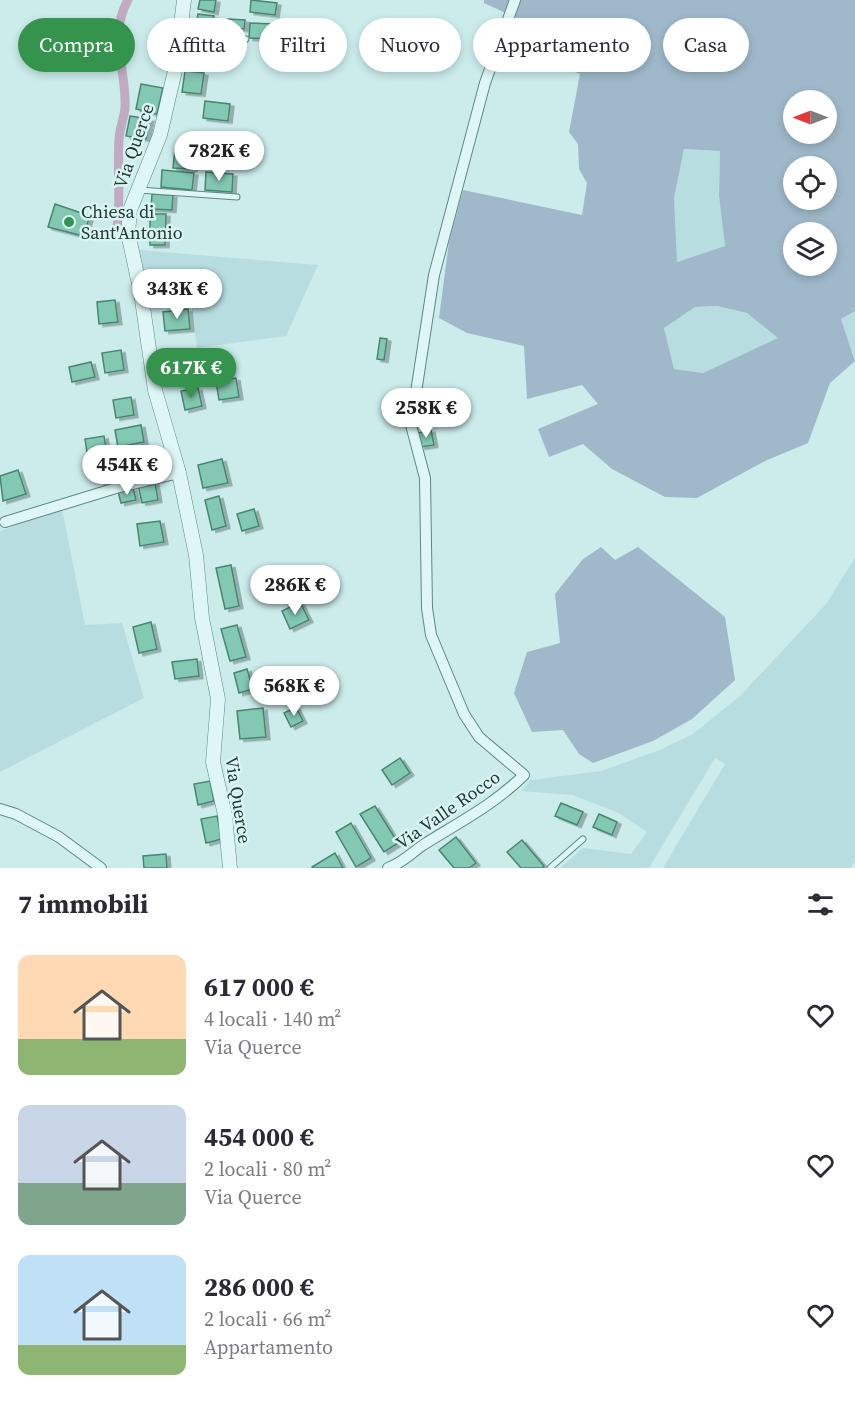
<!DOCTYPE html>
<html lang="it">
<head>
<meta charset="utf-8">
<style>
  :root { --surface:#fff; --page:#f7f7f7; --text:#2b2b33; --muted:#7c7c81; --accent:#34934d }
  body { margin:0; font-family:"Source Serif 4",serif; background:var(--page); color:var(--text); height:100vh; display:flex; flex-direction:column; font-size:22px; white-space:nowrap }
  * { box-sizing:border-box; margin:0 }
  p { font-size:20px; color:var(--muted) }
  .icon { flex:none; width:33px; height:33px; fill:none; stroke:currentColor; stroke-width:2; stroke-linecap:round; stroke-linejoin:round }
  .map { position:relative; height:868px; overflow:hidden }
  .side { display:flex; flex-direction:column; background:var(--surface); flex:1 }
  .side>* { flex:none }
  .top-card { position:absolute; left:18px; top:18px; width:819px; height:54px; display:flex; gap:12px }
  .needle { width:39px; rotate:270deg }
  .buttons { position:absolute; left:783px; top:90px; display:grid; gap:12px }
  .buttons a { display:grid; place-items:center; width:54px; height:54px; border-radius:50%; background:var(--surface); box-shadow:0 3px 9px #0003; font-size:30px }
  .price { position:absolute; translate:-50% -51px; padding:0 14px; border-radius:21px; background:#fff; color:#222; font-size:20px; line-height:39px; filter:drop-shadow(0 2px 3px #0008) }
  .price::after { content:''; position:absolute; left:50%; top:36px; width:18px; height:14px; margin-left:-9px; background:inherit; clip-path:polygon(0 0,100% 0,50% 100%) }
  .price.selected { background:var(--accent); color:#fff }
  ul { padding:0; list-style:none }
  li { display:flex; align-items:center; gap:18px; height:150px; padding:0 18px }
  li span { display:grid; place-items:center; flex:none; width:168px; height:120px; border-radius:12px; color:#555 }
  li>.icon { margin-inline-start:auto }
  span .icon { width:72px; height:72px; fill:#fffc; stroke-width:1 }
  li b { font-size:26px }
  h2 { display:flex; justify-content:space-between; align-items:center; height:72px; padding:0 18px; font-size:26px }
  .pill { padding:0 21px; border-radius:27px; background:var(--surface); box-shadow:0 3px 9px #0003; font-size:21px; line-height:54px }
  .pill.selected { background:var(--accent); color:#fff }
  .map>svg:first-child { display:block }
  .farmland { fill:#b8dde1 }
  .green { fill:#9fb9ca; fill-rule:evenodd }
  .lines { fill:none; stroke-linecap:round; stroke-linejoin:round }
  .canal { stroke:#c1abc1; stroke-width:9 }
  .building { fill:#83c8b2; stroke:#478671; stroke-width:1.5; filter:url(#shadow) }
  .service-casing { stroke:#608880; stroke-width:7 }
  .pedestrian-casing { stroke:#608880; stroke-width:9 }
  .minor-casing { stroke:#608880; stroke-width:12 }
  .tertiary-casing { stroke:#608880; stroke-width:15 }
  .service { stroke:#def7f6; stroke-width:5 }
  .pedestrian { stroke:#def7f6; stroke-width:8 }
  .minor { stroke:#def7f6; stroke-width:10 }
  .tertiary { stroke:#def7f6; stroke-width:14 }
  .poi-dot { fill:#34934d; stroke:#daf4f3; stroke-width:2 }
  .labels { text-anchor:middle; stroke-width:5; stroke-linejoin:round; paint-order:stroke }
  .street-label { font-size:18px; fill:#223a34; stroke:#daf4f3 }
  .poi-label { font-size:18px; fill:#223a34; stroke:#daf4f3; text-anchor:start }
</style>
</head>
<body>
<div class="map">
<svg width="855" height="868" viewBox="0 0 855 868">
  <defs>
    <filter id="shadow"><feDropShadow dx="4" dy="2.5" stdDeviation="0" flood-color="#0004"/></filter>
  </defs>
  <rect width="100%" height="100%" fill="#cbeceb"/>
  <g class="farmland">
    <polygon points="684,149 720,151 719,196 725,246 676,262 674,198"/>
    <polygon points="139,250 318,265 286,336 197,348 191,301 150,298"/>
    <polygon points="717,306 747,313 779,338 703,373 674,369 664,328 695,307"/>
    <polygon points="855,311 855,360 841,319"/>
    <polygon points="62,509 85,625 122,623 144,698 0,772 0,531"/>
    <polygon points="855,557 855,862 850,868 663,868 725,764 715,758 649,868 560,868 583,848 631,854 647,832 619,813 572,795 521,791 531,780 601,771 660,750 693,734 740,696 827,603"/>
  </g>
  <g class="green">
    <path d="M484,0H855V311L841,319L855,361L830,383L808,443L765,461L697,498L665,497L612,469L583,444L549,457L538,429L598,404L582,385L527,399L524,346L467,333L439,318L449,242L463,190L582,215L587,183L579,169L578,144L569,132L580,74L570,70L573,26L519,19L484,3ZM794,100H826V134H794ZM684,149L720,151L719,196L725,246L677,262L674,198ZM794,166H826V200H794ZM794,232H826V266H794ZM717,306L747,313L778,338L703,373L674,369L664,328L695,307Z"/>
    <polygon points="601,547 615,560 638,547 725,617 735,680 692,719 653,741 593,763 579,754 563,730 532,732 514,693 527,652 560,643 555,594 583,559"/>
  </g>
  <g class="lines">
    <path class="canal" d="M117,227C121,198 117,169 119,140C119,129 124,119 125,108C127,72 108,34 128,0"/>
  </g>
  <g class="building">
    <polygon points="200,0 216,0 214,12 198,9"/>
    <polygon points="251,0 277,3 275,15 250,12"/>
    <polygon points="198,14 214,16 211,32 195,30"/>
    <polygon points="228,19 245,20 244,29 228,27"/>
    <polygon points="250,23 273,24 272,39 249,38"/>
    <polygon points="207,43 225,46 222,66 204,63"/>
    <polygon points="185,71 204,73 201,94 182,92"/>
    <polygon points="141,84 163,88 157,114 136,109"/>
    <polygon points="205,101 230,104 228,121 203,118"/>
    <polygon points="130,116 150,119 146,139 126,136"/>
    <polygon points="175,149 195,150 193,169 173,168"/>
    <polygon points="162,170 194,173 192,190 161,187"/>
    <polygon points="206,172 233,174 232,192 205,190"/>
    <polygon points="152,194 173,195 172,210 151,209"/>
    <polygon points="55,204 90,216 83,236 48,227"/>
    <polygon points="150,214 166,214 165,245 150,245"/>
    <polygon points="115,300 118,322 99,324 97,302"/>
    <polygon points="188,309 190,329 165,331 163,312"/>
    <polygon points="380,338 387,339 384,360 377,359"/>
    <polygon points="121,350 124,370 105,373 102,353"/>
    <polygon points="91,362 95,377 72,382 69,367"/>
    <polygon points="236,378 239,397 219,400 216,381"/>
    <polygon points="198,388 202,406 185,410 181,391"/>
    <polygon points="131,397 134,415 116,418 113,400"/>
    <polygon points="141,425 144,442 118,447 115,430"/>
    <polygon points="431,430 434,445 421,447 418,433"/>
    <polygon points="104,436 106,449 87,452 85,439"/>
    <polygon points="222,459 228,483 203,488 198,465"/>
    <polygon points="117,463 120,477 100,482 97,468"/>
    <polygon points="18,470 26,494 3,501 0,476"/>
    <polygon points="155,482 158,500 142,503 138,485"/>
    <polygon points="133,488 136,500 121,503 118,491"/>
    <polygon points="219,496 226,526 212,530 205,500"/>
    <polygon points="254,509 259,526 242,531 237,514"/>
    <polygon points="160,521 164,542 140,546 137,524"/>
    <polygon points="231,565 239,606 225,609 216,568"/>
    <polygon points="300,602 309,620 290,629 282,611"/>
    <polygon points="151,622 157,649 139,653 133,627"/>
    <polygon points="237,625 246,657 230,661 221,629"/>
    <polygon points="197,659 199,676 175,679 172,662"/>
    <polygon points="247,669 253,689 239,693 234,673"/>
    <polygon points="296,707 303,721 291,727 284,713"/>
    <polygon points="263,708 266,737 240,739 237,711"/>
    <polygon points="400,758 410,773 392,785 382,770"/>
    <polygon points="210,781 214,801 198,805 194,784"/>
    <polygon points="561,803 583,812 577,825 555,816"/>
    <polygon points="375,806 398,843 384,852 360,814"/>
    <polygon points="599,814 617,822 612,835 593,827"/>
    <polygon points="217,816 222,839 206,843 201,819"/>
    <polygon points="351,823 371,858 356,867 336,832"/>
    <polygon points="456,837 476,863 469,868 454,868 439,850"/>
    <polygon points="522,840 544,866 542,868 521,868 507,852"/>
    <polygon points="335,853 343,868 313,868 312,867"/>
    <polygon points="166,854 167,868 144,868 143,856"/>
  </g>
  <g class="lines">
    <defs>
      <g id="service">
        <polyline points="182,32 246,39"/>
        <polyline points="139,190 237,197"/>
        <polyline points="550,868 583,839"/>
      </g>
      <polyline id="pedestrian" points="110,234 128,233"/>
      <g id="minor">
        <polyline points="5,522 116,488 179,473"/>
        <polyline points="0,809 16,814 59,837 101,868"/>
        <path d="M388,868C404,862 410,854 423,845C458,823 495,804 524,775L479,737L464,714L431,635L427,608L425,478L411,425L434,275L485,83L515,0"/>
      </g>
      <polyline id="tertiary" points="184,0 176,66 160,135 130,210 128,233 141,293 155,390 179,473 196,555 202,618 218,699 213,762 225,815 230,868"/>
    </defs>
    <use href="#service" class="service-casing"/>
    <use href="#pedestrian" class="pedestrian-casing"/>
    <use href="#minor" class="minor-casing"/>
    <use href="#tertiary" class="tertiary-casing"/>
    <use href="#service" class="service"/>
    <use href="#pedestrian" class="pedestrian"/>
    <use href="#minor" class="minor"/>
    <use href="#tertiary" class="tertiary"/>
  </g>
  <circle class="poi-dot" cx="69" cy="222" r="6"/>
  <g class="labels">
    <g class="street-label">
      <text transform="translate(134 146) rotate(-71)" y="6">Via Querce</text>
      <text transform="translate(238 800) rotate(81)" y="6">Via Querce</text>
      <text transform="translate(448 810) rotate(-35)" y="6">Via Valle Rocco</text>
    </g>
    <g class="poi-label">
      <text x="81" y="218">Chiesa di<tspan x="81" dy="21">Sant'Antonio</tspan></text>
    </g>
  </g>
</svg>
<div class="buttons">
<a><svg class="needle" viewBox="-14 -14 28 28"><path d="M0-13l5 13h-10z" fill="#e53935"/><path d="M0 13l5-13h-10z" fill="#7c7c81"/></svg></a>
<a><svg class="icon" aria-label="locate" viewBox="0 0 24 24"><circle cx="12" cy="12" r="6"/><path d="M12 2v4M12 18v4M2 12h4M18 12h4"/></svg></a>
<a><svg class="icon" aria-label="layers" viewBox="0 0 24 24"><path d="M12 4l9 5-9 5-9-5zM3 14l9 5 9-5"/></svg></a>
</div>
<b class="price" style="left:219px;top:182px">782K €</b>
<b class="price" style="left:177px;top:320px">343K €</b>
<b class="price selected" style="left:191px;top:399px">617K €</b>
<b class="price" style="left:426px;top:439px">258K €</b>
<b class="price" style="left:127px;top:496px">454K €</b>
<b class="price" style="left:295px;top:616px">286K €</b>
<b class="price" style="left:294px;top:717px">568K €</b>
<div class="top-card">
<a class="pill selected">Compra</a>
<a class="pill">Affitta</a>
<a class="pill">Filtri</a>
<a class="pill">Nuovo</a>
<a class="pill">Appartamento</a>
<a class="pill">Casa</a>
</div>
</div>
<section class="side">
<h2>7 immobili<svg class="icon" aria-label="filters" viewBox="0 0 24 24"><path d="M4 7h16M4 17h16"/><circle cx="9" cy="7" r="2"/><circle cx="15" cy="17" r="2"/></svg></h2>
<ul>
<li><span style="background:linear-gradient(#ffd9b3 70%,#8fb573 0)"><svg class="icon" aria-label="home" viewBox="0 0 24 24"><path d="M3 11l9-7 9 7M6 9v11h12V9"/></svg></span><div><b>617 000 €</b><p>4 locali · 140 m²</p><p>Via Querce</p></div><svg class="icon" aria-label="heart" viewBox="0 0 24 24"><path d="M12 20l-8-8c-3-5 5-10 8-4 3-6 11-1 8 4z"/></svg></li>
<li><span style="background:linear-gradient(#c9d6e8 65%,#7fa58c 0)"><svg class="icon" aria-label="home" viewBox="0 0 24 24"><path d="M3 11l9-7 9 7M6 9v11h12V9"/></svg></span><div><b>454 000 €</b><p>2 locali · 80 m²</p><p>Via Querce</p></div><svg class="icon" aria-label="heart" viewBox="0 0 24 24"><path d="M12 20l-8-8c-3-5 5-10 8-4 3-6 11-1 8 4z"/></svg></li>
<li><span style="background:linear-gradient(#bfe0f5 75%,#8fb573 0)"><svg class="icon" aria-label="home" viewBox="0 0 24 24"><path d="M3 11l9-7 9 7M6 9v11h12V9"/></svg></span><div><b>286 000 €</b><p>2 locali · 66 m²</p><p>Appartamento</p></div><svg class="icon" aria-label="heart" viewBox="0 0 24 24"><path d="M12 20l-8-8c-3-5 5-10 8-4 3-6 11-1 8 4z"/></svg></li>
</ul>
</section>
</body>
</html>
